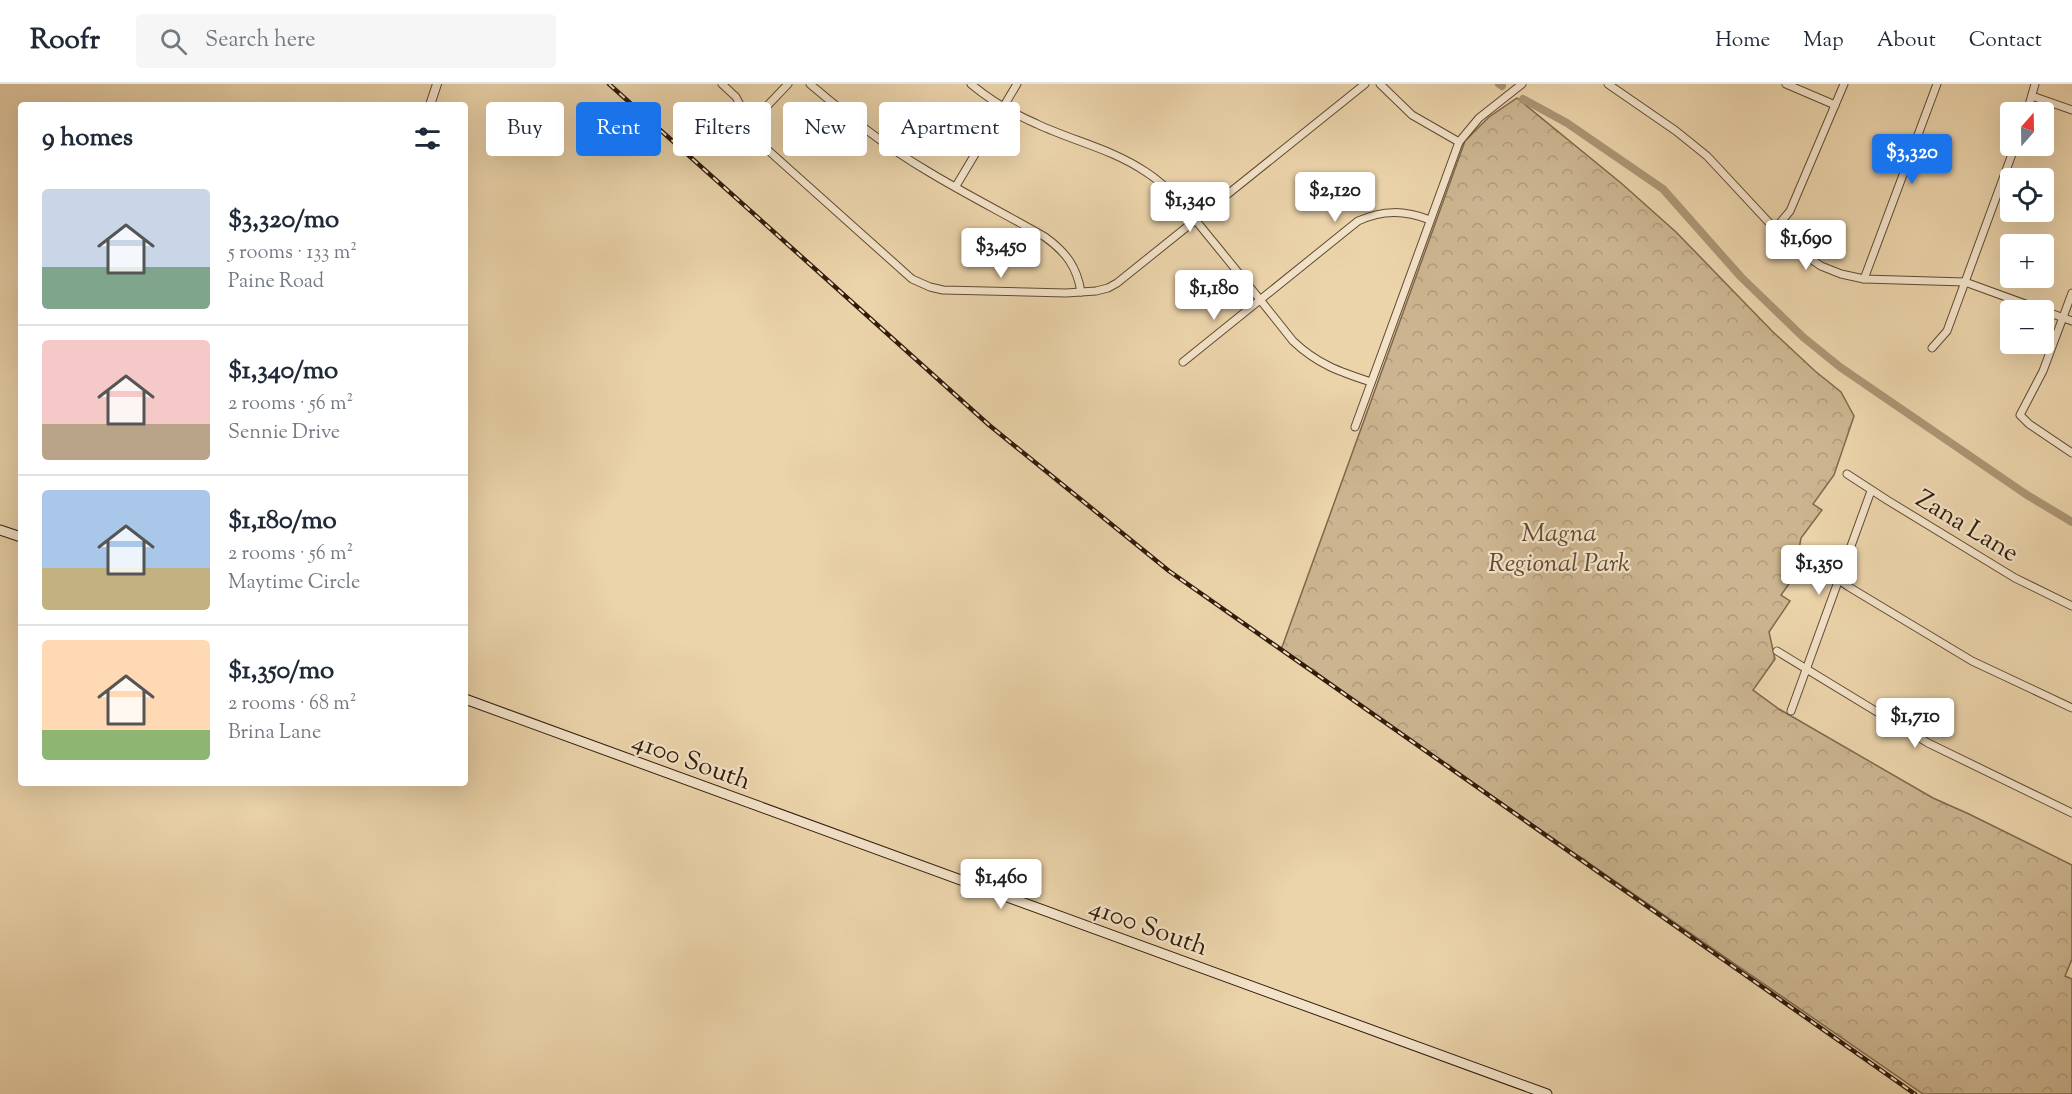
<!DOCTYPE html>
<html lang="en">
<head>
<meta charset="utf-8">
<style>
  :root { --surface:#fff; --page:#f6f6f7; --text:#1f2937; --muted:#747a83; --line:#e0e1e3; --accent:#1a73e8 }
  body { margin:0; font-family:"Sorts Mill Goudy",serif; background:var(--page); color:var(--text); height:100vh; display:flex; flex-direction:column; font-size:22px; white-space:nowrap }
  * { box-sizing:border-box; margin:0 }
  p { font-size:20px; color:var(--muted) }
  .icon { flex:none; width:33px; height:33px; fill:none; stroke:currentColor; stroke-width:2; stroke-linecap:round; stroke-linejoin:round }
  .map { position:relative; flex:1; overflow:hidden }
  .panel { position:absolute; left:18px; top:18px; width:450px; height:684px; display:flex; flex-direction:column; background:var(--surface); border-radius:6px; box-shadow:0 6px 24px #0002 }
  .panel>* { flex:none }
  .hud { position:absolute; left:486px; top:18px; width:570px; height:54px; display:flex; gap:12px }
  .needle { width:39px; rotate:20deg }
  .fabs { position:absolute; left:2000px; top:18px; display:grid; gap:12px }
  .fabs a { display:grid; place-items:center; width:54px; height:54px; border-radius:6px; background:var(--surface); box-shadow:0 6px 24px #0002; font-size:30px }
  .price { position:absolute; translate:-50% -51px; padding:0 14px; border-radius:6px; background:#fff; color:#222; font-size:20px; line-height:39px; filter:drop-shadow(0 2px 3px #0008) }
  .price::after { content:''; position:absolute; left:50%; top:36px; width:18px; height:14px; margin-left:-9px; background:inherit; clip-path:polygon(0 0,100% 0,50% 100%) }
  .price.active { background:var(--accent); color:#fff }
  ul { padding:0; list-style:none }
  li { display:flex; align-items:center; gap:18px; height:150px; padding:0 24px }
  li+li { border-top:2px solid var(--line) }
  li span { display:grid; place-items:center; flex:none; width:168px; height:120px; border-radius:6px; color:#555 }
  li>.icon { margin-inline-start:auto }
  span .icon { width:72px; height:72px; fill:#fffc; stroke-width:1 }
  li b { font-size:26px }
  h2 { display:flex; justify-content:space-between; align-items:center; height:72px; padding:0 24px; font-size:26px }
  .tag { padding:0 21px; border-radius:6px; background:var(--surface); box-shadow:0 6px 24px #0002; font-size:21px; line-height:54px }
  .tag.active { background:var(--accent); color:#fff }
  header { display:flex; align-items:center; gap:36px; box-sizing:border-box; height:84px; padding:0 30px; background:var(--surface); border-bottom:2px solid var(--line) }
  header strong { font-size:28px }
  nav { display:flex; gap:33px; margin-inline-start:auto; font-size:21px }
  .search { width:420px; height:54px; background:var(--page); display:flex; align-items:center; gap:15px; box-sizing:border-box; padding:0 21px; border-radius:6px; color:var(--muted); font-size:22px }
  .map>svg:first-child { display:block }
  .forest { fill:url(#forest-crowns); stroke:#7e684c; stroke-width:1.5 }
  .lines { fill:none; stroke-linecap:round; stroke-linejoin:round }
  .canal { stroke:#ac9574; stroke-width:8 }
  .minor-casing { stroke:#604a32; stroke-width:9 }
  .tertiary-casing { stroke:#604a32; stroke-width:10 }
  .secondary-casing { stroke:#311c0a; stroke-width:11 }
  .minor { stroke:#f2e2c8; stroke-width:7 }
  .tertiary { stroke:#f2e2c8; stroke-width:8 }
  .secondary { stroke:#f2e2c8; stroke-width:9 }
  .rail-casing { stroke:#311c0a; stroke-width:4.5 }
  .rail { stroke:#f2e2c8; stroke-width:2; stroke-dasharray:7; stroke-linecap:butt }
  .labels { text-anchor:middle; stroke-width:4.5; stroke-linejoin:round; paint-order:stroke }
  .street-label { font-size:26px; fill:#311c0a; stroke:#f2e2c8 }
  .park-label { font-size:26px; font-style:italic; fill:#5f4a32; stroke:#f2e2c8 }
</style>
</head>
<body>
<header>
<strong>Roofr</strong>
<div class="search"><svg class="icon" aria-label="search" viewBox="0 0 24 24"><circle cx="10" cy="10" r="6"/><path d="M15 15l6 6"/></svg>Search here</div>
<nav><a>Home</a><a>Map</a><a>About</a><a>Contact</a></nav>
</header>
<div class="map">
<svg width="2072" height="1010" viewBox="0 0 2072 1010">
  <defs>
    <pattern id="forest-crowns" width="20" height="18" patternUnits="userSpaceOnUse" patternTransform="scale(1.5)"><rect width="20" height="18" fill="#cbb48f"/><path d="M2 6a3 3 0 1 1 6 0M12 15a3 3 0 1 1 6 0" fill="none" stroke="#af9a7a"/></pattern>
  </defs>
  <rect width="100%" height="100%" fill="#ebd3aa"/>
  <filter id="stains"><feTurbulence type="fractalNoise" baseFrequency=".00333" numOctaves="4"/><feColorMatrix values="0 0 0 0 .2 0 0 0 0 .09 0 0 0 0 .02 0 0 0 .5 -.17"/></filter>
  <radialGradient id="worn" r=".72"><stop offset=".6" stop-color="#630" stop-opacity="0"/><stop offset="1" stop-color="#630" stop-opacity=".3"/></radialGradient>
  <polygon class="forest" points="1517,14 1621,99 1676,148 1772,247 1815,287 1841,308 1854,332 1834,391 1813,420 1822,426 1801,454 1794,493 1781,511 1790,517 1769,548 1775,575 1753,606 1779,625 1933,714 1969,730 2072,781 2072,875 2065,892 2072,895 2072,1010 1923,1010 1281,566 1465,57 1489,33"/>
  <g class="lines">
    <g class="canal">
      <polyline points="1499,0 1502,2"/>
      <polyline points="1523,15 1567,39 1663,105 1741,193 1803,253 1840,283 2027,411 2072,438"/>
    </g>
    <defs>
      <g id="minor">
        <polyline points="722,0 736,13 760,59 912,195 930,203 943,206 1066,209 1096,207 1108,204 1117,199 1365,0"/>
        <path d="M810,0C848,32 886,63 929,88C967,111 1007,131 1045,153C1066,168 1077,183 1081,208"/>
        <path d="M971,0C990,16 1014,30 1037,40C1073,57 1112,65 1146,88C1174,106 1194,135 1215,160C1241,192 1267,224 1293,257C1317,280 1340,288 1371,298"/>
        <polyline points="1380,0 1412,31 1459,58"/>
        <polyline points="1608,0 1676,47 1707,72 1789,160 1821,182 1841,190 1864,195 1965,198 2072,237"/>
        <polyline points="1786,0 1835,21"/>
        <polyline points="2032,12 2072,26"/>
        <polyline points="2027,28 2035,0"/>
        <polyline points="750,40 788,0"/>
        <polyline points="956,102 1017,0"/>
        <polyline points="1774,146 1790,127 1844,0"/>
        <polyline points="1864,195 1937,0"/>
        <polyline points="2072,209 2043,287 2020,331 2029,340 2072,369"/>
        <polyline points="1932,264 1947,247 2015,62"/>
        <path d="M1183,278L1358,137C1383,126 1404,126 1430,136"/>
        <polyline points="1355,343 1459,58 1479,34 1522,0"/>
        <polyline points="1847,390 1887,416 2015,494 2072,522"/>
        <polyline points="1809,475 1849,503 1972,577 2072,624"/>
        <polyline points="1777,567 1928,659 2072,729"/>
        <polyline points="1791,627 1871,407"/>
      </g>
      <polyline id="tertiary" points="430,21 437,0"/>
      <g id="secondary">
        <polyline points="0,446 21,453"/>
        <polyline points="465,615 1547,1010"/>
      </g>
    </defs>
    <use href="#minor" class="minor-casing"/>
    <use href="#tertiary" class="tertiary-casing"/>
    <use href="#secondary" class="secondary-casing"/>
    <use href="#minor" class="minor"/>
    <use href="#tertiary" class="tertiary"/>
    <use href="#secondary" class="secondary"/>
    <defs>
      <polyline id="rail" points="609,0 989,341 1169,487 1915,1010"/>
    </defs>
    <use href="#rail" class="rail-casing"/>
    <use href="#rail" class="rail"/>
  </g>
  <g class="labels">
    <g class="street-label">
      <text transform="translate(1968 441) rotate(31)" y="9">Zana Lane</text>
      <text transform="translate(692 676) rotate(20)" y="9">4100 South</text>
      <text transform="translate(1149 842) rotate(20)" y="9">4100 South</text>
    </g>
    <g class="park-label">
      <text x="1559" y="457">Magna<tspan x="1559" dy="30">Regional Park</tspan></text>
    </g>
  </g>
  <rect width="100%" height="100%" filter="url(#stains)"/>
  <rect width="100%" height="100%" fill="url(#worn)"/>
</svg>
<div class="fabs">
<a><svg class="needle" viewBox="-14 -14 28 28"><path d="M0-13l5 13h-10z" fill="#e53935"/><path d="M0 13l5-13h-10z" fill="#747a83"/></svg></a>
<a><svg class="icon" aria-label="locate" viewBox="0 0 24 24"><circle cx="12" cy="12" r="6"/><path d="M12 2v4M12 18v4M2 12h4M18 12h4"/></svg></a>
<a>+</a>
<a>−</a>
</div>
<b class="price active" style="left:1912px;top:101px">$3,320</b>
<b class="price" style="left:1335px;top:139px">$2,120</b>
<b class="price" style="left:1190px;top:149px">$1,340</b>
<b class="price" style="left:1806px;top:187px">$1,690</b>
<b class="price" style="left:1001px;top:195px">$3,450</b>
<b class="price" style="left:1214px;top:237px">$1,180</b>
<b class="price" style="left:1819px;top:512px">$1,350</b>
<b class="price" style="left:1915px;top:665px">$1,710</b>
<b class="price" style="left:1001px;top:826px">$1,460</b>
<div class="hud">
<a class="tag">Buy</a>
<a class="tag active">Rent</a>
<a class="tag">Filters</a>
<a class="tag">New</a>
<a class="tag">Apartment</a>
</div>
<section class="panel">
<h2>9 homes<svg class="icon" aria-label="filters" viewBox="0 0 24 24"><path d="M4 7h16M4 17h16"/><circle cx="9" cy="7" r="2"/><circle cx="15" cy="17" r="2"/></svg></h2>
<ul>
<li><span style="background:linear-gradient(#c9d6e8 65%,#7fa58c 0)"><svg class="icon" aria-label="home" viewBox="0 0 24 24"><path d="M3 11l9-7 9 7M6 9v11h12V9"/></svg></span><div><b>$3,320/mo</b><p>5 rooms · 133 m²</p><p>Paine Road</p></div></li>
<li><span style="background:linear-gradient(#f6c9c9 70%,#b9a48a 0)"><svg class="icon" aria-label="home" viewBox="0 0 24 24"><path d="M3 11l9-7 9 7M6 9v11h12V9"/></svg></span><div><b>$1,340/mo</b><p>2 rooms · 56 m²</p><p>Sennie Drive</p></div></li>
<li><span style="background:linear-gradient(#a9c7e8 65%,#c2b280 0)"><svg class="icon" aria-label="home" viewBox="0 0 24 24"><path d="M3 11l9-7 9 7M6 9v11h12V9"/></svg></span><div><b>$1,180/mo</b><p>2 rooms · 56 m²</p><p>Maytime Circle</p></div></li>
<li><span style="background:linear-gradient(#ffd9b3 75%,#8fb573 0)"><svg class="icon" aria-label="home" viewBox="0 0 24 24"><path d="M3 11l9-7 9 7M6 9v11h12V9"/></svg></span><div><b>$1,350/mo</b><p>2 rooms · 68 m²</p><p>Brina Lane</p></div></li>
</ul>
</section>
</div>
</body>
</html>
